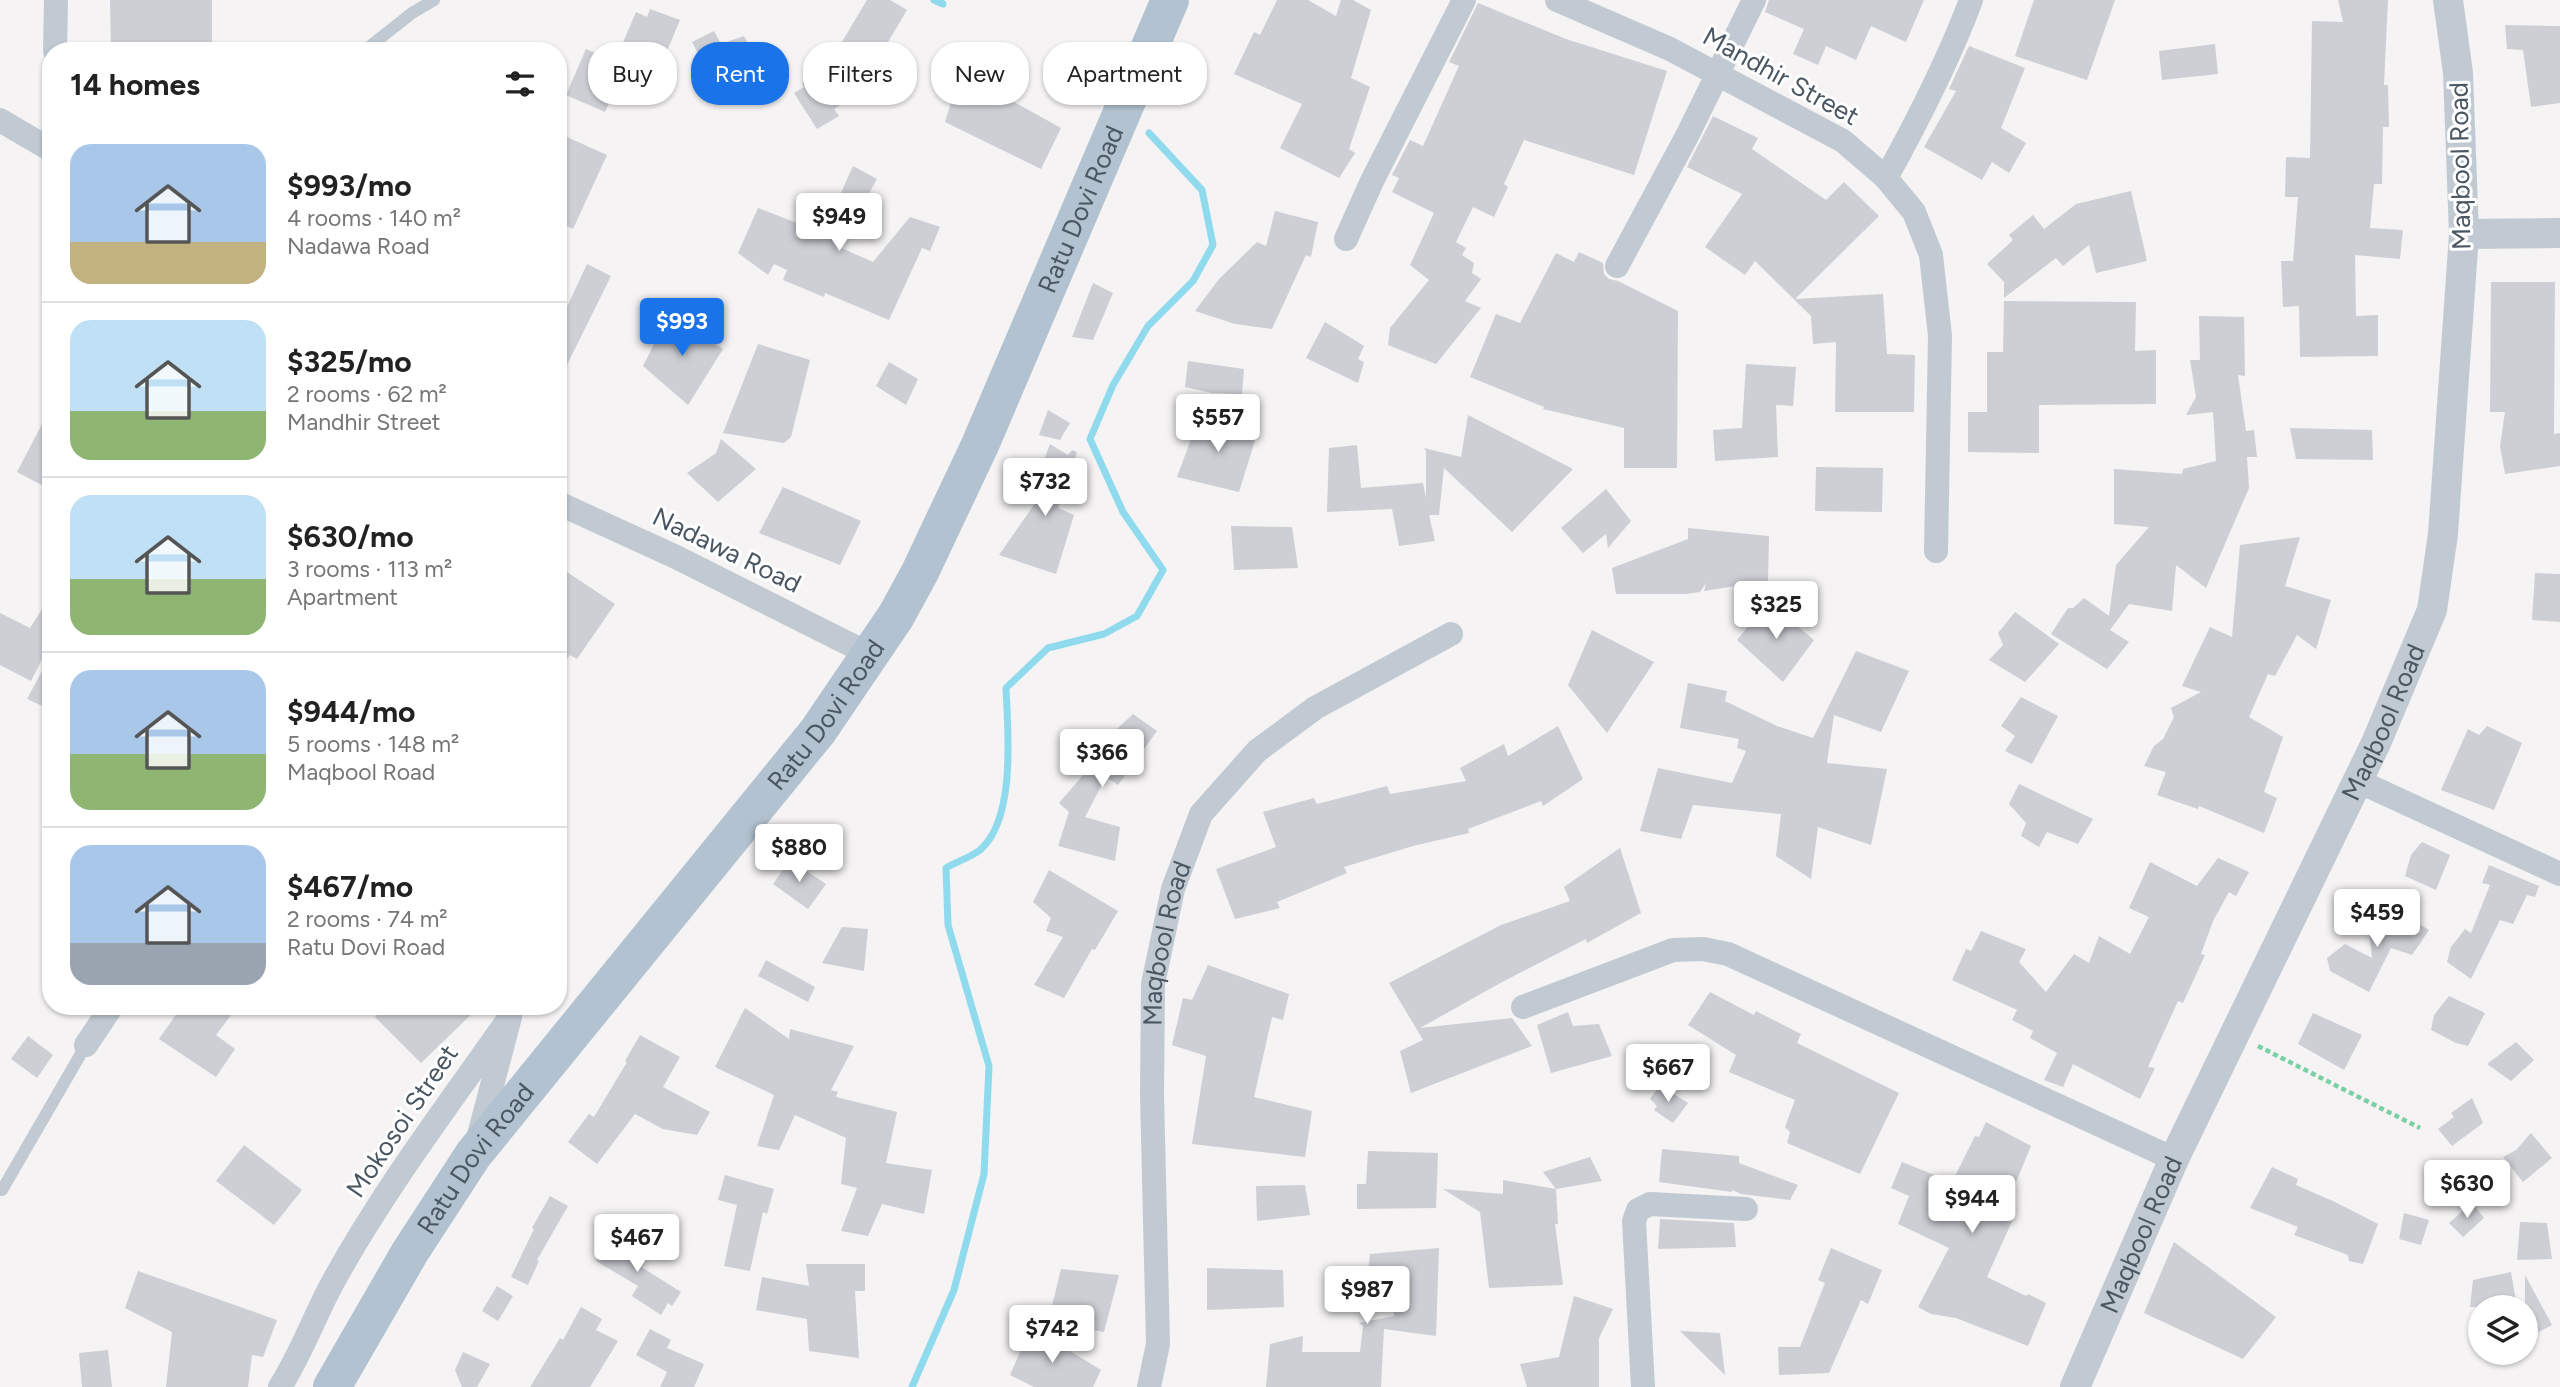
<!DOCTYPE html>
<html lang="en">
<head>
<meta charset="utf-8">
<style>
  :root { --surface:#fff; --page:#f6f6f6; --text:#222; --muted:#767676; --line:#e0e0e0; --accent:#1a73e8 }
  body { margin:0; font-family:Figtree,sans-serif; background:var(--page); color:var(--text); height:100vh; display:flex; flex-direction:column; font-size:26px; white-space:nowrap }
  * { box-sizing:border-box; margin:0 }
  p { font-size:23px; color:var(--muted) }
  .icon { flex:none; width:38px; height:38px; fill:none; stroke:currentColor; stroke-width:2; stroke-linecap:round; stroke-linejoin:round }
  .map { position:relative; flex:1; overflow:hidden }
  .panel { position:absolute; left:42px; top:42px; width:525px; height:973px; display:flex; flex-direction:column; background:var(--surface); border-radius:28px; box-shadow:0 2px 5px #0004 }
  .panel>* { flex:none }
  .guide { position:absolute; left:588px; top:42px; width:665px; height:63px; display:flex; gap:14px }
  .tools { position:absolute; left:2468px; top:1295px; display:grid; gap:14px }
  .tools a { display:grid; place-items:center; width:70px; height:70px; border-radius:50%; background:var(--surface); box-shadow:0 2px 5px #0004; font-size:35px }
  .price { position:absolute; translate:-50% -60px; padding:0 16px; border-radius:7px; background:#fff; color:#222; font-size:23px; line-height:46px; filter:drop-shadow(0 2px 4px #0008) }
  .price::after { content:''; position:absolute; left:50%; top:42px; width:21px; height:16px; margin-left:-10px; background:inherit; clip-path:polygon(0 0,100% 0,50% 100%) }
  .price.current { background:var(--accent); color:#fff }
  ul { padding:0; list-style:none }
  li { display:flex; align-items:center; gap:21px; height:175px; padding:0 28px }
  li+li { border-top:2px solid var(--line) }
  li span { display:grid; place-items:center; flex:none; width:196px; height:140px; border-radius:21px; color:#555 }
  li>.icon { margin-inline-start:auto }
  span .icon { width:84px; height:84px; fill:#fffc; stroke-width:1 }
  li b { font-size:30px }
  h2 { display:flex; justify-content:space-between; align-items:center; height:84px; padding:0 28px; font-size:30px }
  .tag { padding:0 24px; border-radius:28px; background:var(--surface); box-shadow:0 2px 5px #0004; font-size:24px; line-height:63px }
  .tag.current { background:var(--accent); color:#fff }
  .map>svg:first-child { display:block }
  .lines { fill:none; stroke-linecap:round; stroke-linejoin:round }
  .stream { stroke:#90daee; stroke-width:7 }
  .building { fill:#cdcfd5 }
  .path { stroke:#7ad0a6; stroke-width:4.5; stroke-dasharray:5 3.5; stroke-linecap:butt }
  .service { stroke:#c1cad2; stroke-width:12 }
  .minor { stroke:#c1cad2; stroke-width:24 }
  .tertiary { stroke:#c1cad2; stroke-width:30 }
  .primary { stroke:#b3c2d1; stroke-width:38 }
  .labels { text-anchor:middle; stroke-width:6; stroke-linejoin:round; paint-order:stroke }
  .street-label { font-size:26px; fill:#4a5661; stroke:#fff }
</style>
</head>
<body>
<div class="map">
<svg width="2560" height="1387" viewBox="0 0 2560 1387">
  <rect width="100%" height="100%" fill="#f5f3f3"/>
  <g class="lines">
    <g class="stream">
      <polyline points="934,0 943,4 939,0"/>
      <path d="M912,1387L954,1290L984,1174L989,1066L948,925L946,868C956,862 971,857 980,850C1016,819 1008,732 1006,688L1048,648L1104,634L1137,616L1163,570L1123,512L1090,439L1113,385L1148,326L1193,281L1213,245L1202,190L1149,133"/>
    </g>
  </g>
  <g class="building">
    <polygon points="110,0 212,0 212,51 111,51"/>
    <polygon points="867,0 890,0 907,10 869,74 875,83 834,109 839,116 817,129 794,93 804,87 802,83 812,76 806,67 839,47"/>
    <polygon points="1277,0 1308,0 1336,16 1341,0 1353,0 1371,10 1351,78 1370,87 1349,149 1355,153 1339,178 1280,148 1302,104 1234,74 1254,32 1260,35"/>
    <polygon points="1769,0 1924,0 1906,42 1871,26 1856,60 1826,46 1818,65 1793,54 1804,29 1765,12"/>
    <polygon points="2034,0 2115,0 2087,80 2015,56"/>
    <polygon points="2338,0 2388,0 2384,85 2388,85 2389,127 2383,127 2382,184 2374,184 2370,228 2403,230 2400,259 2355,255 2356,316 2378,315 2378,356 2300,357 2299,306 2283,307 2281,261 2293,261 2298,197 2285,197 2286,157 2310,158 2312,21 2343,22"/>
    <polygon points="1478,3 1566,39 1667,71 1634,175 1524,140 1504,184 1508,187 1494,217 1473,207 1456,242 1466,248 1462,255 1474,263 1472,273 1481,279 1465,301 1481,308 1436,364 1388,345 1390,328 1429,280 1410,265 1434,213 1392,192 1399,178 1392,175 1410,140 1423,146 1459,66 1449,62"/>
    <polygon points="650,9 680,20 662,63 621,47 636,12 647,17"/>
    <polygon points="2505,25 2560,26 2560,103 2531,107 2523,50 2507,49"/>
    <polygon points="714,31 721,44 744,36 761,67 738,79 732,66 710,77 692,42"/>
    <polygon points="2215,44 2218,74 2162,80 2159,51"/>
    <polygon points="1969,46 2025,68 2001,128 2026,143 2009,173 1992,162 1982,180 1924,147 1956,91 1949,89"/>
    <polygon points="586,49 625,66 605,112 566,95"/>
    <polygon points="960,72 1061,128 1041,169 945,122"/>
    <polygon points="1713,116 1758,138 1752,149 1826,200 1844,182 1879,216 1795,299 1883,294 1887,354 1915,355 1914,412 1835,412 1836,342 1813,344 1811,316 1755,261 1745,275 1705,247 1742,194 1687,167"/>
    <polygon points="558,133 607,155 573,229 558,222"/>
    <polygon points="853,166 877,179 839,247 873,262 910,217 940,227 930,251 922,248 889,320 825,293 824,297 783,280 787,270 774,264 768,275 738,253 758,208 823,233"/>
    <polygon points="2131,191 2147,261 2096,273 2089,245 2063,266 2056,258 2004,298 2004,282 1987,264 2013,240 2009,235 2033,215 2044,229 2076,204"/>
    <polygon points="1275,211 1318,222 1311,257 1306,255 1272,329 1235,324 1195,311 1219,279 1257,242 1266,246"/>
    <polygon points="1579,252 1603,263 1604,274 1609,279 1618,281 1678,311 1677,468 1624,468 1624,428 1543,409 1544,407 1470,377 1496,314 1520,323 1556,253 1574,262"/>
    <polygon points="587,264 611,276 558,383 558,326"/>
    <polygon points="2491,282 2555,282 2554,434 2560,433 2560,466 2505,474 2500,446 2505,412 2490,412"/>
    <polygon points="1093,283 1113,293 1093,340 1072,337"/>
    <polygon points="2004,301 2136,302 2135,351 2156,350 2156,404 2039,405 2039,453 1968,452 1968,412 1987,412 1987,352 2003,352"/>
    <polygon points="669,314 723,349 688,405 643,366"/>
    <polygon points="2199,316 2244,317 2245,376 2238,375 2246,431 2254,430 2257,457 2247,457 2249,488 2206,588 2176,565 2172,611 2129,604 2110,630 2129,642 2107,669 2051,634 2068,608 2073,608 2084,598 2109,616 2116,565 2149,527 2114,524 2114,469 2182,474 2183,469 2216,461 2213,412 2186,415 2196,397 2190,360 2200,360"/>
    <polygon points="1325,322 1364,346 1358,359 1364,362 1358,383 1306,358"/>
    <polygon points="758,344 810,360 791,437 784,443 723,433"/>
    <polygon points="1188,361 1244,369 1242,394 1212,393 1185,387"/>
    <polygon points="889,362 918,379 906,405 876,386"/>
    <polygon points="1746,364 1796,367 1793,406 1776,405 1778,457 1715,461 1713,430 1742,428"/>
    <polygon points="51,407 51,490 17,472"/>
    <polygon points="1048,410 1070,423 1060,440 1039,435"/>
    <polygon points="1201,412 1257,434 1239,492 1177,477"/>
    <polygon points="1468,415 1573,469 1512,532 1444,468 1439,515 1429,515 1435,541 1399,546 1392,509 1327,512 1329,448 1357,445 1361,488 1423,483 1426,498 1426,451 1424,448 1461,457"/>
    <polygon points="2290,428 2372,430 2373,460 2296,459"/>
    <polygon points="721,439 756,469 718,502 687,473 716,453"/>
    <polygon points="1050,444 1068,455 1072,450 1077,452 1058,508 1074,515 1056,574 999,555 1045,489 1033,490"/>
    <polygon points="1816,467 1883,468 1882,512 1815,511"/>
    <polygon points="783,487 861,521 840,565 759,533"/>
    <polygon points="1606,489 1631,521 1608,548 1606,534 1583,553 1561,528"/>
    <polygon points="1231,526 1292,527 1298,568 1234,570"/>
    <polygon points="1688,528 1769,536 1768,581 1704,591 1706,583 1700,592 1686,594 1616,594 1612,568 1688,539"/>
    <polygon points="2300,537 2285,586 2331,600 2316,649 2297,635 2275,676 2268,674 2249,717 2283,737 2264,792 2277,798 2264,833 2199,806 2198,809 2157,795 2166,772 2144,766 2154,746 2163,739 2174,717 2171,708 2201,692 2182,686 2210,627 2232,637 2240,545"/>
    <polygon points="558,566 615,604 577,659 570,655 558,671"/>
    <polygon points="2535,573 2560,574 2560,622 2532,620"/>
    <polygon points="51,595 51,642 31,681 0,665 0,613 30,628"/>
    <polygon points="1768,602 1814,640 1783,682 1737,640"/>
    <polygon points="2015,612 2059,644 2025,682 1989,660 2003,645 1998,633"/>
    <polygon points="1592,630 1654,662 1607,733 1568,685"/>
    <polygon points="1856,651 1909,671 1881,732 1834,715 1827,763 1887,769 1871,845 1818,827 1811,879 1776,856 1781,814 1693,805 1681,839 1640,831 1658,768 1732,783 1746,751 1737,748 1739,739 1680,728 1688,683 1727,691 1725,701 1777,726 1813,738"/>
    <polygon points="51,654 51,710 27,699"/>
    <polygon points="2021,697 2058,716 2032,764 2005,751 2015,736 2001,726"/>
    <polygon points="1133,714 1157,731 1118,785 1106,777 1085,817 1120,827 1115,861 1058,846 1069,812 1059,803 1090,767 1082,762"/>
    <polygon points="1558,726 1583,779 1543,806 1541,801 1468,829 1469,833 1413,846 1344,867 1347,873 1277,902 1280,908 1235,919 1216,869 1276,847 1263,812 1314,798 1317,804 1387,786 1390,794 1466,781 1460,768 1504,744 1508,756"/>
    <polygon points="2487,726 2522,743 2494,810 2441,790 2468,729 2479,735"/>
    <polygon points="2019,784 2093,819 2078,844 2047,832 2039,847 2021,836 2026,823 2009,804"/>
    <polygon points="2422,842 2450,855 2436,890 2405,876 2411,855"/>
    <polygon points="1620,848 1641,913 1587,943 1586,939 1504,981 1420,1028 1512,1018 1532,1046 1411,1093 1400,1051 1423,1040 1389,983 1501,925 1570,901 1564,887"/>
    <polygon points="2218,858 2249,872 2236,896 2229,892 2213,921 2201,954 2205,955 2183,1003 2178,1001 2148,1067 2155,1068 2140,1099 2073,1064 2063,1087 2044,1080 2057,1053 2030,1038 2033,1031 2012,1020 2017,1010 1952,980 1966,949 1971,951 1981,931 2026,949 2019,962 2046,992 2074,954 2089,963 2099,936 2130,954 2149,917 2129,908 2150,862 2197,886"/>
    <polygon points="790,860 826,884 808,909 773,884"/>
    <polygon points="2489,865 2539,886 2535,897 2527,895 2513,924 2500,920 2471,979 2447,962 2451,947 2465,929 2471,933 2490,885 2482,883"/>
    <polygon points="1049,870 1118,911 1095,950 1092,949 1064,998 1034,985 1063,937 1046,931 1051,918 1033,902"/>
    <polygon points="2384,910 2409,922 2411,919 2429,930 2412,955 2391,948 2369,992 2330,971 2327,958 2345,944 2372,958 2368,921"/>
    <polygon points="842,927 868,929 864,971 822,963"/>
    <polygon points="766,960 815,987 808,1002 758,976"/>
    <polygon points="1208,965 1289,994 1283,1020 1272,1017 1254,1097 1312,1111 1305,1157 1192,1144 1206,1056 1172,1045 1183,998 1192,1000"/>
    <polygon points="1710,992 1754,1015 1756,1011 1801,1034 1797,1043 1899,1093 1860,1174 1787,1143 1790,1132 1785,1127 1795,1100 1729,1072 1736,1055 1688,1025"/>
    <polygon points="2449,996 2485,1013 2468,1046 2456,1043 2431,1030 2434,1015"/>
    <polygon points="182,1006 238,1006 216,1035 235,1049 216,1077 159,1039"/>
    <polygon points="386,1006 480,1006 421,1063 375,1017"/>
    <polygon points="745,1008 789,1039 790,1029 854,1046 831,1090 838,1092 836,1097 897,1112 886,1163 932,1170 924,1214 882,1204 868,1236 841,1231 857,1188 841,1184 846,1138 795,1115 779,1150 757,1146 774,1095 715,1067"/>
    <polygon points="1568,1012 1573,1026 1599,1024 1612,1056 1551,1073 1537,1025"/>
    <polygon points="2313,1013 2362,1035 2344,1070 2298,1044"/>
    <polygon points="640,1035 680,1057 663,1087 710,1112 697,1135 663,1129 635,1114 597,1164 568,1142 589,1114 594,1117 627,1062 625,1061"/>
    <polygon points="28,1036 53,1055 37,1078 11,1059"/>
    <polygon points="2516,1042 2534,1060 2511,1081 2487,1064"/>
    <polygon points="1660,1085 1688,1103 1673,1123 1654,1110 1657,1106 1650,1099"/>
    <polygon points="2472,1098 2483,1123 2452,1146 2438,1129 2454,1117 2451,1113"/>
    <polygon points="1986,1122 2031,1146 2007,1204 2010,1205 2004,1214 2013,1219 1987,1277 2026,1296 2028,1294 2046,1303 2028,1346 1956,1318 1931,1314 1918,1307 1949,1248 1898,1224 1909,1196 1891,1188 1902,1162 1952,1182 1975,1136 1979,1137"/>
    <polygon points="2531,1133 2552,1158 2523,1182 2503,1157 2516,1150"/>
    <polygon points="244,1145 302,1190 274,1225 216,1181"/>
    <polygon points="1662,1149 1739,1156 1739,1163 1798,1185 1790,1200 1741,1194 1732,1190 1732,1192 1659,1182"/>
    <polygon points="1368,1151 1438,1153 1436,1208 1357,1209 1357,1184 1366,1184"/>
    <polygon points="1590,1157 1602,1181 1556,1189 1543,1172"/>
    <polygon points="2272,1167 2298,1179 2296,1185 2335,1202 2378,1224 2363,1264 2349,1261 2348,1255 2294,1235 2298,1227 2250,1208"/>
    <polygon points="725,1175 774,1189 767,1214 763,1212 750,1271 724,1266 737,1205 718,1200"/>
    <polygon points="1503,1180 1556,1189 1558,1224 1555,1224 1563,1285 1489,1288 1480,1212 1443,1189 1503,1194"/>
    <polygon points="1305,1185 1310,1215 1257,1221 1256,1186"/>
    <polygon points="550,1196 568,1206 537,1260 539,1261 528,1285 511,1277 534,1229 532,1228"/>
    <polygon points="2472,1203 2484,1218 2463,1237 2449,1223"/>
    <polygon points="2404,1213 2429,1220 2421,1245 2399,1239"/>
    <polygon points="1660,1219 1734,1223 1736,1247 1658,1249"/>
    <polygon points="2520,1222 2547,1223 2552,1259 2517,1260"/>
    <polygon points="614,1230 635,1243 627,1258 681,1292 672,1306 668,1303 661,1315 632,1296 638,1286 596,1261"/>
    <polygon points="2174,1242 2276,1317 2243,1359 2144,1313"/>
    <polygon points="1439,1248 1436,1336 1384,1329 1381,1387 1266,1387 1270,1344 1303,1336 1302,1352 1360,1352 1363,1326 1359,1323 1394,1316 1393,1302 1365,1303 1370,1254"/>
    <polygon points="1831,1248 1882,1270 1868,1304 1861,1300 1829,1373 1779,1375 1778,1347 1800,1347 1825,1283 1818,1280"/>
    <polygon points="806,1264 865,1264 865,1291 855,1291 859,1358 809,1351 807,1319 756,1310 762,1277 809,1286"/>
    <polygon points="1207,1268 1283,1270 1284,1307 1207,1310"/>
    <polygon points="1061,1269 1119,1275 1104,1332 1048,1322"/>
    <polygon points="138,1271 277,1320 263,1357 252,1355 248,1387 166,1387 172,1332 125,1308"/>
    <polygon points="2511,1272 2517,1307 2470,1307 2473,1280"/>
    <polygon points="2525,1275 2552,1325 2525,1339"/>
    <polygon points="497,1286 513,1296 498,1321 482,1311"/>
    <polygon points="1574,1296 1613,1309 1599,1338 1599,1387 1527,1387 1520,1364 1559,1357"/>
    <polygon points="581,1307 602,1319 596,1330 618,1341 590,1387 530,1387 560,1338 563,1340"/>
    <polygon points="1031,1327 1101,1370 1093,1387 1034,1387 1010,1375"/>
    <polygon points="650,1329 671,1340 667,1348 704,1364 694,1387 660,1387 667,1372 636,1355"/>
    <polygon points="1680,1331 1720,1333 1725,1375"/>
    <polygon points="108,1350 112,1387 82,1387 79,1353"/>
    <polygon points="463,1352 490,1364 477,1387 462,1387 455,1370"/>
  </g>
  <g class="lines">
    <polyline class="path" points="2258,1046 2420,1128"/>
    <g class="service">
      <polyline points="364,51 412,13 434,0"/>
      <polyline points="2,1190 86,1045"/>
    </g>
    <g class="minor">
      <polyline points="1557,0 1670,49 1843,141 1886,178 1914,212 1931,255 1940,336 1936,551"/>
      <polyline points="55,51 56,0"/>
      <polyline points="0,120 51,150"/>
      <path d="M1886,178C1918,120 1948,62 1971,0"/>
      <polyline points="1346,239 1372,181 1464,0"/>
      <polyline points="1617,266 1687,136 1754,0"/>
      <polyline points="558,503 676,557 869,654"/>
      <polyline points="2358,781 2560,874"/>
      <polyline points="1523,1007 1673,950 1703,949 1728,954 2174,1159"/>
      <polyline points="86,1045 112,1006"/>
      <path d="M280,1387C301,1354 314,1317 333,1282C384,1189 449,1104 510,1017L478,1139"/>
      <path id="s1" d="M1149,1387L1158,1344L1152,1095L1153,984L1173,889L1201,814L1257,751L1315,708L1451,634"/>
      <polyline points="1643,1387 1634,1221 1638,1210 1650,1204 1746,1209"/>
    </g>
    <g class="tertiary">
      <polyline points="2464,234 2560,233"/>
      <path id="s2" d="M2075,1387L2174,1159L2376,743L2432,610L2443,534L2464,234L2458,73L2448,0"/>
    </g>
    <path class="primary" id="s3" d="M332,1387L410,1252L473,1155L818,731L896,616L920,572L980,445L1170,0"/>
  </g>
  <g class="labels">
    <g class="street-label">
      <text transform="translate(1781 76) rotate(29)" y="9">Mandhir Street</text>
      <text transform="translate(2460 166) rotate(-91)" y="9">Maqbool Road</text>
      <text dy="9" stroke="none"><textPath href="#s3" startOffset="1404">Ratu Dovi Road</textPath></text>
      <text transform="translate(727 550) rotate(26)" y="9">Nadawa Road</text>
      <text dy="9" stroke="none"><textPath href="#s3" startOffset="836">Ratu Dovi Road</textPath></text>
      <text dy="9" stroke="none"><textPath href="#s2" startOffset="733">Maqbool Road</textPath></text>
      <text dy="9" stroke="none"><textPath href="#s1" startOffset="446">Maqbool Road</textPath></text>
      <text transform="translate(402 1121) rotate(-56)" y="9">Mokosoi Street</text>
      <text dy="9" stroke="none"><textPath href="#s3" startOffset="270">Ratu Dovi Road</textPath></text>
      <text dy="9" stroke="none"><textPath href="#s2" startOffset="166">Maqbool Road</textPath></text>
    </g>
  </g>
</svg>
<div class="tools">
<a><svg class="icon" aria-label="layers" viewBox="0 0 24 24"><path d="M12 4l9 5-9 5-9-5zM3 14l9 5 9-5"/></svg></a>
</div>
<b class="price" style="left:839px;top:253px">$949</b>
<b class="price current" style="left:682px;top:358px">$993</b>
<b class="price" style="left:1218px;top:454px">$557</b>
<b class="price" style="left:1045px;top:518px">$732</b>
<b class="price" style="left:1776px;top:641px">$325</b>
<b class="price" style="left:1102px;top:789px">$366</b>
<b class="price" style="left:799px;top:884px">$880</b>
<b class="price" style="left:2377px;top:949px">$459</b>
<b class="price" style="left:1668px;top:1104px">$667</b>
<b class="price" style="left:2467px;top:1220px">$630</b>
<b class="price" style="left:1972px;top:1235px">$944</b>
<b class="price" style="left:637px;top:1274px">$467</b>
<b class="price" style="left:1367px;top:1326px">$987</b>
<b class="price" style="left:1052px;top:1365px">$742</b>
<div class="guide">
<a class="tag">Buy</a>
<a class="tag current">Rent</a>
<a class="tag">Filters</a>
<a class="tag">New</a>
<a class="tag">Apartment</a>
</div>
<section class="panel">
<h2>14 homes<svg class="icon" aria-label="filters" viewBox="0 0 24 24"><path d="M4 7h16M4 17h16"/><circle cx="9" cy="7" r="2"/><circle cx="15" cy="17" r="2"/></svg></h2>
<ul>
<li><span style="background:linear-gradient(#a9c7e8 70%,#c2b280 0)"><svg class="icon" aria-label="home" viewBox="0 0 24 24"><path d="M3 11l9-7 9 7M6 9v11h12V9"/></svg></span><div><b>$993/mo</b><p>4 rooms · 140 m²</p><p>Nadawa Road</p></div></li>
<li><span style="background:linear-gradient(#bfe0f5 65%,#8fb573 0)"><svg class="icon" aria-label="home" viewBox="0 0 24 24"><path d="M3 11l9-7 9 7M6 9v11h12V9"/></svg></span><div><b>$325/mo</b><p>2 rooms · 62 m²</p><p>Mandhir Street</p></div></li>
<li><span style="background:linear-gradient(#bfe0f5 60%,#8fb573 0)"><svg class="icon" aria-label="home" viewBox="0 0 24 24"><path d="M3 11l9-7 9 7M6 9v11h12V9"/></svg></span><div><b>$630/mo</b><p>3 rooms · 113 m²</p><p>Apartment</p></div></li>
<li><span style="background:linear-gradient(#a9c7e8 60%,#8fb573 0)"><svg class="icon" aria-label="home" viewBox="0 0 24 24"><path d="M3 11l9-7 9 7M6 9v11h12V9"/></svg></span><div><b>$944/mo</b><p>5 rooms · 148 m²</p><p>Maqbool Road</p></div></li>
<li><span style="background:linear-gradient(#a9c7e8 70%,#9aa5b1 0)"><svg class="icon" aria-label="home" viewBox="0 0 24 24"><path d="M3 11l9-7 9 7M6 9v11h12V9"/></svg></span><div><b>$467/mo</b><p>2 rooms · 74 m²</p><p>Ratu Dovi Road</p></div></li>
</ul>
</section>
</div>
</body>
</html>
